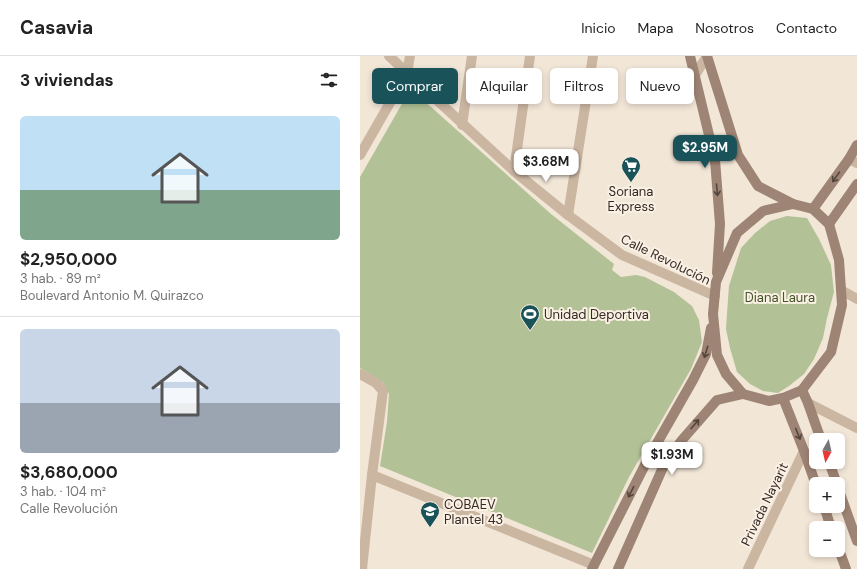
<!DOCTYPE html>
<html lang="es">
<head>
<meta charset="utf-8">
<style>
  :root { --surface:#fff; --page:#f6f6f6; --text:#222; --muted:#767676; --line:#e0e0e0; --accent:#195258 }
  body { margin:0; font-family:"DM Sans",sans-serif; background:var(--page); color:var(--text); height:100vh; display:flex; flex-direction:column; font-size:15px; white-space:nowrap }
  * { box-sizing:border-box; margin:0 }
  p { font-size:13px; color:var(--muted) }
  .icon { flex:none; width:22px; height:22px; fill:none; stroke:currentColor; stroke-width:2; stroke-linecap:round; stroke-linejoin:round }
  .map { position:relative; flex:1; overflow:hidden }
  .sheet { display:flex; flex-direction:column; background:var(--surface); width:360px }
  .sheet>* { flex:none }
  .banner { position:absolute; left:12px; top:12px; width:380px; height:36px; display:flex; gap:8px }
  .needle { width:26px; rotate:188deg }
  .tools { position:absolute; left:449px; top:377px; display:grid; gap:8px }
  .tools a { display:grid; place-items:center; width:36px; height:36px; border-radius:6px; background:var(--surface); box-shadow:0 2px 6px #0003; font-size:20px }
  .price { position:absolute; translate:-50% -34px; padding:0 9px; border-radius:8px; background:#fff; color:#222; font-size:13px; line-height:26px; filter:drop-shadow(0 1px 2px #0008) }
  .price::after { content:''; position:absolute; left:50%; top:24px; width:12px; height:9px; margin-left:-6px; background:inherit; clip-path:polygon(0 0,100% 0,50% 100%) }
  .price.active { background:var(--accent); color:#fff }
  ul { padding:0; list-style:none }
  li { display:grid; align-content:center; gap:8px; height:212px; padding:0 20px }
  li+li { border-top:1px solid var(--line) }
  li span { display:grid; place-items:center; height:124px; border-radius:6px; color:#555 }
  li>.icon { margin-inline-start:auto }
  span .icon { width:72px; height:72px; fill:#fffc; stroke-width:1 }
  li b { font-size:17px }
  h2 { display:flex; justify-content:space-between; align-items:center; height:48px; padding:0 20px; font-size:17px }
  .chip { padding:0 14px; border-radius:6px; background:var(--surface); box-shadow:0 2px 6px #0003; font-size:14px; line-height:36px }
  .chip.active { background:var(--accent); color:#fff }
  header { display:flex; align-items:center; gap:24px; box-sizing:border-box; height:56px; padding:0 20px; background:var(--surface); border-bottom:1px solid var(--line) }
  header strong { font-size:19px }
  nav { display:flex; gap:22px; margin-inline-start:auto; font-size:14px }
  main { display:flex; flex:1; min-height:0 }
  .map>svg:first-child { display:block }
  .green { fill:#b2c296 }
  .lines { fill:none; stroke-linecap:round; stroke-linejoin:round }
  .street { stroke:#cbb6a2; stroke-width:10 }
  .secondary { stroke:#9e8474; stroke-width:10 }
  .oneway { stroke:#54453d }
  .labels { text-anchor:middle; stroke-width:4; stroke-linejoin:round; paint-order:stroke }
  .poi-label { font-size:13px; fill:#352a25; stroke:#faf0e3; text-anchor:start }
  .street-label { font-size:13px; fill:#352a25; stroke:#faf0e3 }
  .park-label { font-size:13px; fill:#435428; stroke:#faf0e3 }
</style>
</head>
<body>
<header>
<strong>Casavia</strong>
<nav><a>Inicio</a><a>Mapa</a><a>Nosotros</a><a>Contacto</a></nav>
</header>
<main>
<section class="sheet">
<h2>3 viviendas<svg class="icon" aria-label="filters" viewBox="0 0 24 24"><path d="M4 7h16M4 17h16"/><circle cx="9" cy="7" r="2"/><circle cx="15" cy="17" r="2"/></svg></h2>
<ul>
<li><span style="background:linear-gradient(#bfe0f5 60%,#7fa58c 0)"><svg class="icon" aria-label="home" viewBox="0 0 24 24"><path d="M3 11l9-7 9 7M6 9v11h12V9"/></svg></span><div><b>$2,950,000</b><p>3 hab. · 89 m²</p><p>Boulevard Antonio M. Quirazco</p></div></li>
<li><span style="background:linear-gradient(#c9d6e8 60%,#9aa5b1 0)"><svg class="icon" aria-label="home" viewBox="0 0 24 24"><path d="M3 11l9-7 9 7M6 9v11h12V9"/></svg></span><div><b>$3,680,000</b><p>3 hab. · 104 m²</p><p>Calle Revolución</p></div></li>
</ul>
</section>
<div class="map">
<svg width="497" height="513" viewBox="0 0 497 513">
  <rect width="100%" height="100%" fill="#f2e6d7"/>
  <g class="green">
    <polygon points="61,42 191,158 254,208 252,214 261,221 276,219 285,221 314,236 332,250 339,264 342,286 331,313 269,421 232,497 20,410 27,366 29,338 23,327 0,312 0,121 43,46"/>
    <polygon points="427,160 447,162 459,183 471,209 474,236 467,262 463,282 454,303 444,318 429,330 418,337 403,335 390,328 377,316 370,292 366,273 367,257 369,230 381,192 395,177 410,165"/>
  </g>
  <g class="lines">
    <g class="street">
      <polyline points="29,0 154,115 208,159 262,199 355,240"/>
      <polyline points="335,19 347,0"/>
      <polyline points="102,69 112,0"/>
      <polyline points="0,99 47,17 50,0"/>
      <polyline points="489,103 497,107"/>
      <polyline points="154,115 170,0"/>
      <polyline points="208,159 233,0"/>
      <polyline points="481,234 497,243"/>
      <polyline points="0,318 16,327 23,335 12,419 2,513"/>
      <polyline points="448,347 497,372"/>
      <polyline points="12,419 234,509"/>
      <polyline points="388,513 444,395"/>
    </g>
    <g class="secondary">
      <polyline points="330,0 355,104 360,168 357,217"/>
      <polyline points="347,0 378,99 398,130 433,148"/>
      <polygon points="433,148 453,153 469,168 479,204 482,249 471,296 442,334 423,342 409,345 383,338 366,318 357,299 353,258 356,226 377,177 403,155"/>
      <polyline points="453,153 489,103 497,89"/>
      <polyline points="469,168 497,128"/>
      <polyline points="442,334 448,347 461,384"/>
      <polyline points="423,342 444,395 456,429"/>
      <polyline points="469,406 477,428"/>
      <polyline points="478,432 497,485"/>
      <polyline points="464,450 471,472"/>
      <polyline points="478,491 486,513"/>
      <polyline points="232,513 288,403 333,324 346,298 351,272"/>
      <polyline points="258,513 304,409 322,384 357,344 383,338"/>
    </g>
  </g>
  <defs><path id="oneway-shaft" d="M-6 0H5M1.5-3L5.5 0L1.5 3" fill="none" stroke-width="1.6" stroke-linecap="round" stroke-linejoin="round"/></defs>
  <g class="oneway">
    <use href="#oneway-shaft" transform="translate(476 121) rotate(126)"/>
    <use href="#oneway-shaft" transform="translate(357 134) rotate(85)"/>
    <use href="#oneway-shaft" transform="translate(346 296) rotate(107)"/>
    <use href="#oneway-shaft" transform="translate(335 368) rotate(-49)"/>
    <use href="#oneway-shaft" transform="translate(438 378) rotate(68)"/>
    <use href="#oneway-shaft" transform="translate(271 436) rotate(117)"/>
  </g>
  <defs>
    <symbol id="supermarket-pin" viewBox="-11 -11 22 30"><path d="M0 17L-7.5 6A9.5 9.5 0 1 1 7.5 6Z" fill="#195258" stroke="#faf0e3"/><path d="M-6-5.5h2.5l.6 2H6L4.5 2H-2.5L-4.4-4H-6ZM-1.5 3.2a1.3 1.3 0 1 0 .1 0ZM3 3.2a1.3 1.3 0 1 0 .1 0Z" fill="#fff"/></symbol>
    <symbol id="stadium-pin" viewBox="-11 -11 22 30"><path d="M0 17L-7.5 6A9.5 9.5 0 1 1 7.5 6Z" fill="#195258" stroke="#faf0e3"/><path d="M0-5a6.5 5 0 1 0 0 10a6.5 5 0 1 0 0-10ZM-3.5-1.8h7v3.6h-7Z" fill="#fff"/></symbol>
    <symbol id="university-pin" viewBox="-11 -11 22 30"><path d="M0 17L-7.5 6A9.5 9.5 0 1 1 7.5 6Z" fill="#195258" stroke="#faf0e3"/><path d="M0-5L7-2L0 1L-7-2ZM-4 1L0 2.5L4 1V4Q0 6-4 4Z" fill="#fff"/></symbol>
  </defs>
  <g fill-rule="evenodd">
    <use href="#supermarket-pin" x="260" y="99" width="22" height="30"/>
    <use href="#stadium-pin" x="159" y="247" width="22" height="30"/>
    <use href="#university-pin" x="59" y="444" width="22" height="30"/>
  </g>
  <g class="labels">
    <g class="poi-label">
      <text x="271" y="140" text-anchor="middle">Soriana<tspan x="271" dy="15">Express</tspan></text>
      <text x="184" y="263">Unidad Deportiva</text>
      <text x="84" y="453">COBAEV<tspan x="84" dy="15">Plantel 43</tspan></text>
    </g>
    <g class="street-label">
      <text transform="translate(306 203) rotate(26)" y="5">Calle Revolución</text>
      <text transform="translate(404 448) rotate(-64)" y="5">Privada Nayarit</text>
    </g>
    <g class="park-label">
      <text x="420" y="246">Diana Laura</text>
    </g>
  </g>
</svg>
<div class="tools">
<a><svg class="needle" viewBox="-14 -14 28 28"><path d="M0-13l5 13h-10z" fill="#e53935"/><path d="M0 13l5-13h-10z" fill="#767676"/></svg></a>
<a>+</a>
<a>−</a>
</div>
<b class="price active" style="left:345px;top:113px">$2.95M</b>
<b class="price" style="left:186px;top:127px">$3.68M</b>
<b class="price" style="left:312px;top:420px">$1.93M</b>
<div class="banner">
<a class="chip active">Comprar</a>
<a class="chip">Alquilar</a>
<a class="chip">Filtros</a>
<a class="chip">Nuevo</a>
</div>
</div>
</main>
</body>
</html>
